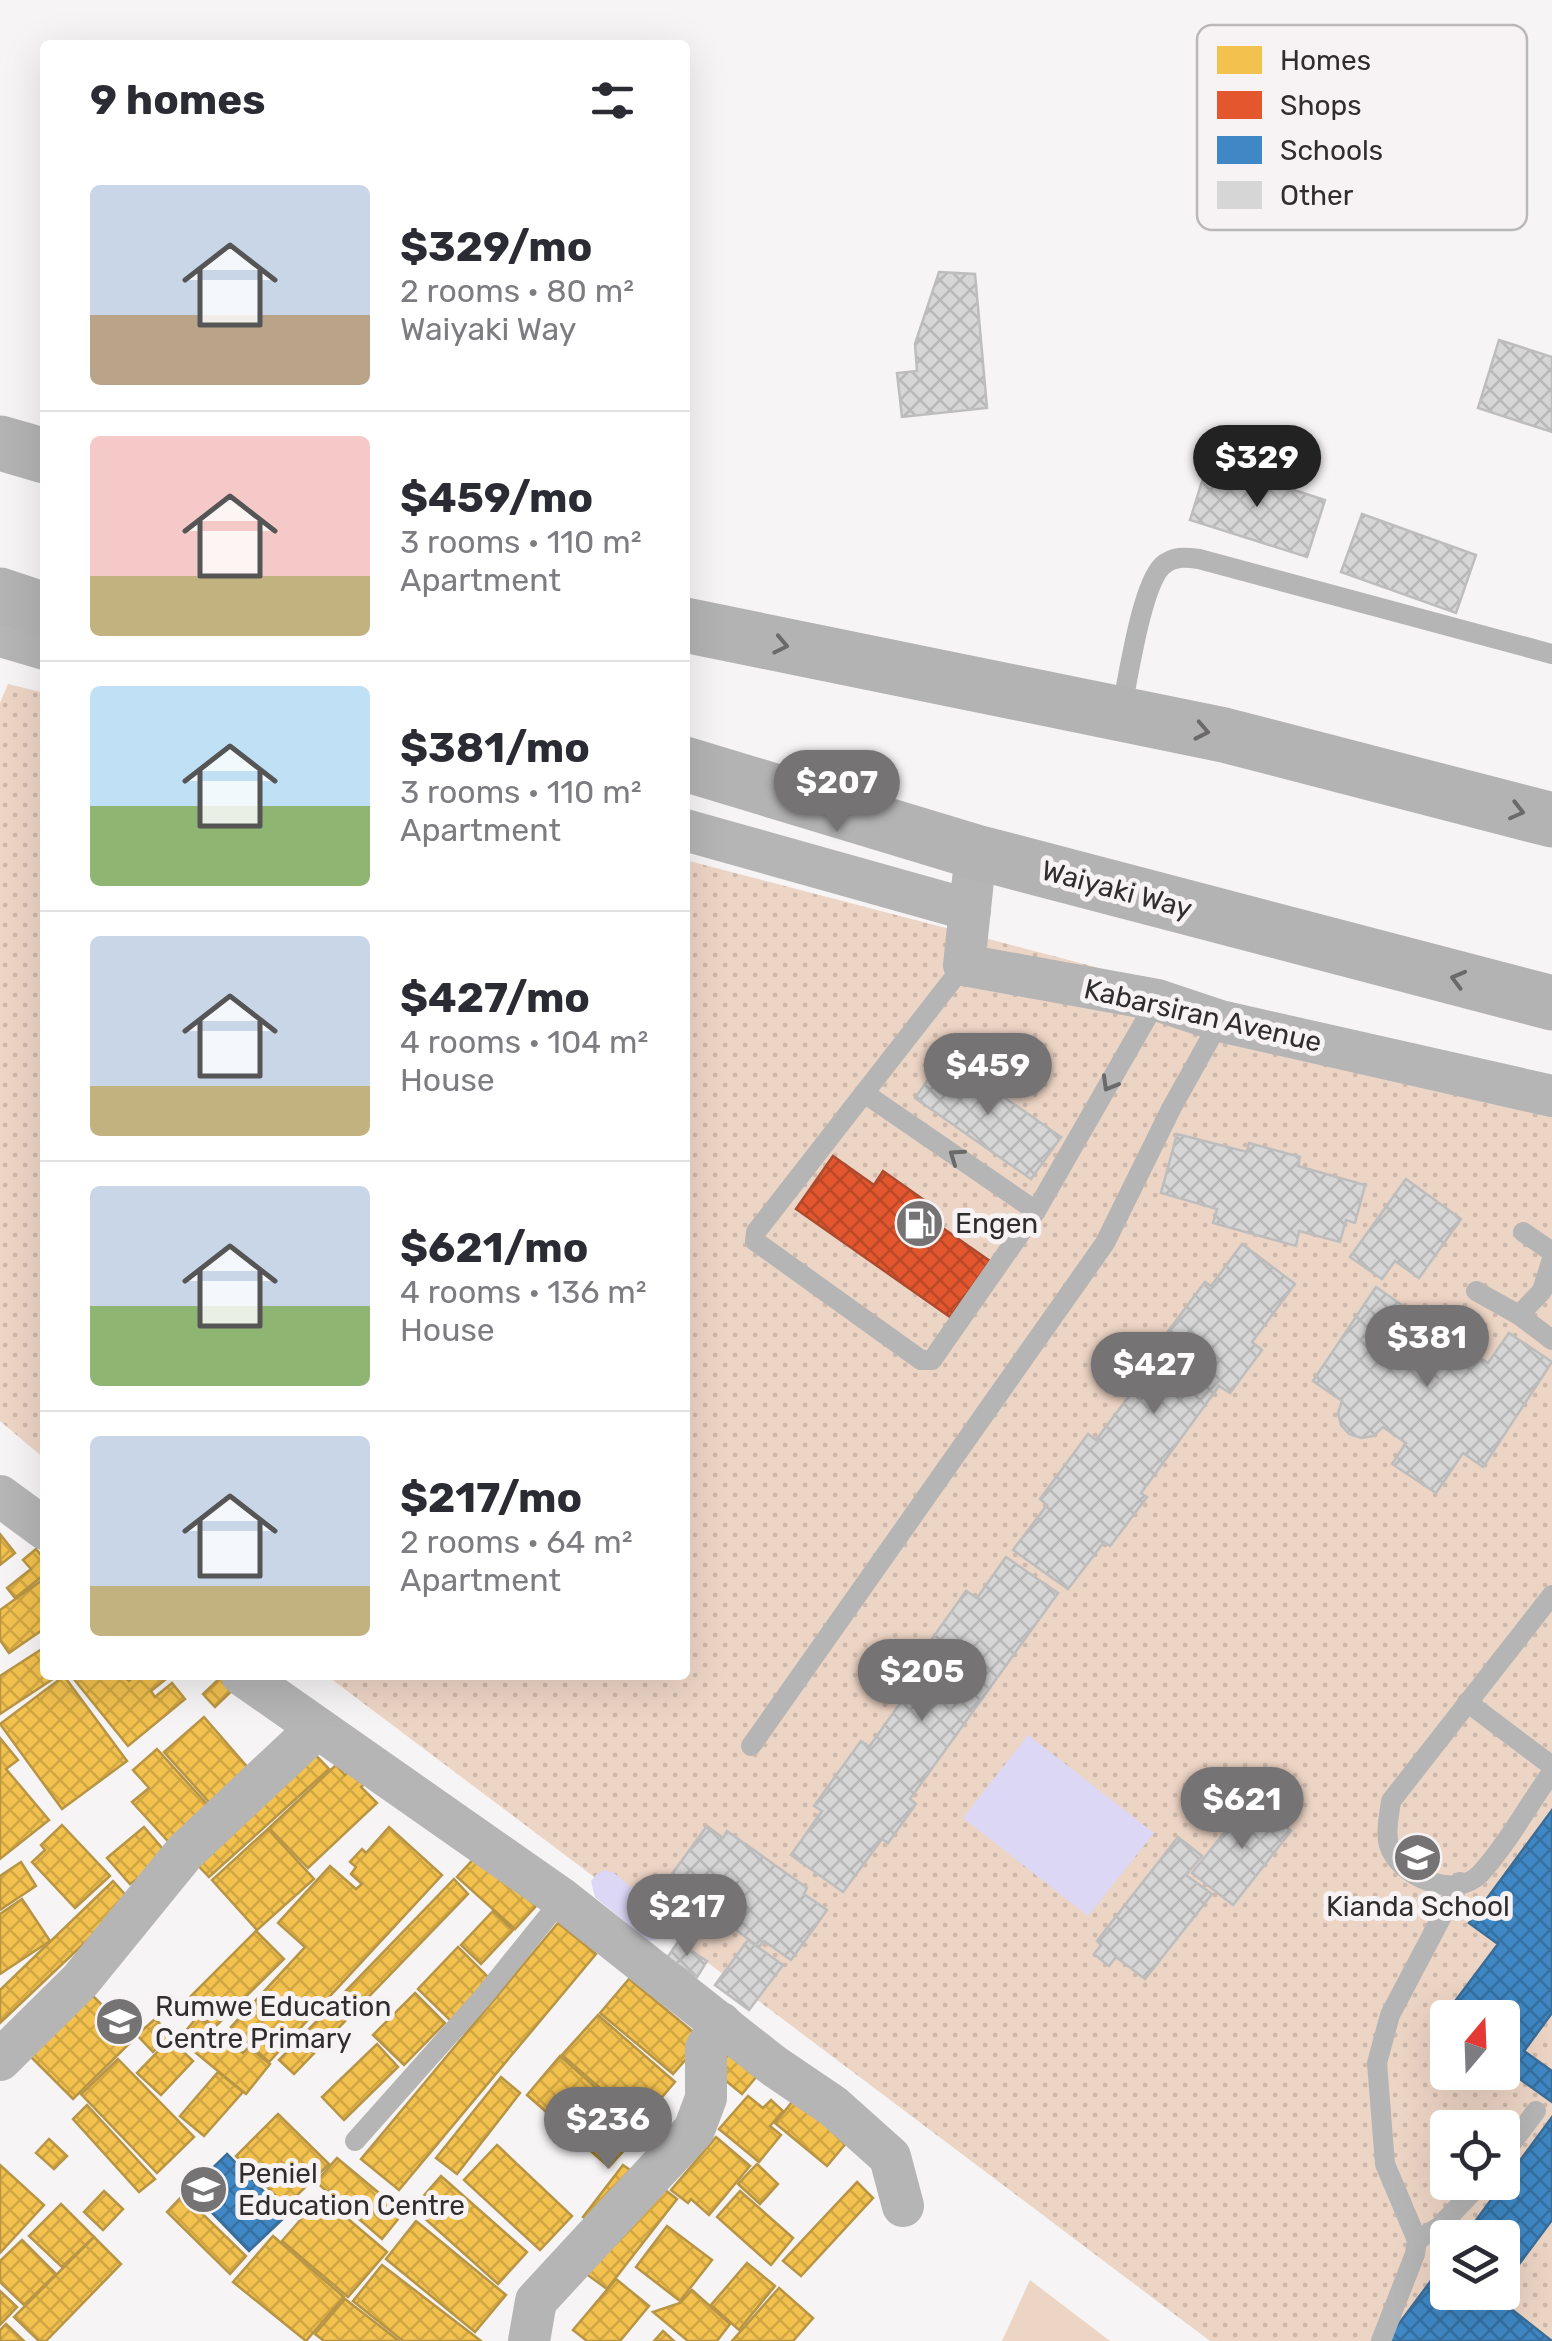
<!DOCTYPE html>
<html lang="en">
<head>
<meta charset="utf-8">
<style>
  :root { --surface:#fff; --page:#f7f7f7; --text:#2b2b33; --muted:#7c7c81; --line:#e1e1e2; --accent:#757374 }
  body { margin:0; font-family:Rubik,sans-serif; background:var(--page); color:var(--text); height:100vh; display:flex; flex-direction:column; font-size:38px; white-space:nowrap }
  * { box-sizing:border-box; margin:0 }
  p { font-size:32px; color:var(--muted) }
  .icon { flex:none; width:55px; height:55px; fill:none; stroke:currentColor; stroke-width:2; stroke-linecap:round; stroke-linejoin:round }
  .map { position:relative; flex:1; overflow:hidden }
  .side { position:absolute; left:40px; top:40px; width:650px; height:1640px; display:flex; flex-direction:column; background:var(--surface); border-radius:10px; box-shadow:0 10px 40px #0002 }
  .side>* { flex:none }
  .needle { width:65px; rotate:19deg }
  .fabs { position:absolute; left:1430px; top:2000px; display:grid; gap:20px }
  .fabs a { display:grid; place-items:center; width:90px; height:90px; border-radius:10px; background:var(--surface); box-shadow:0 10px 40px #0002; font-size:50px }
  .price { position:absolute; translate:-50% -85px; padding:0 22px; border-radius:35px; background:var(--accent); color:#fff; font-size:32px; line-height:65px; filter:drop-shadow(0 2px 5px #0008) }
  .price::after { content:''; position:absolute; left:50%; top:60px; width:30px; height:22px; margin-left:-15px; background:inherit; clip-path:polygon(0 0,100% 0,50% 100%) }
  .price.selected { background:#222; color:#fff }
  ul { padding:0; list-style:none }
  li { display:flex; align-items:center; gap:30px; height:250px; padding:0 50px }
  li+li { border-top:2px solid var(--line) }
  li span { display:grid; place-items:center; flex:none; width:280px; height:200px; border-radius:10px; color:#555 }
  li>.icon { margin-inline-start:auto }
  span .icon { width:120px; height:120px; fill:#fffc; stroke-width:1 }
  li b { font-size:42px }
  h2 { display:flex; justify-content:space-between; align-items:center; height:120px; padding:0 50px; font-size:42px }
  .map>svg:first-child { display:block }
  .grass { fill:#edd5c5 }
  .park { fill:url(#park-dots); fill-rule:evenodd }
  .water { fill:#dbd7f5 }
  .homes { fill:url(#homes-cross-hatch); stroke:#b89544; stroke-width:2.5 }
  .shops { fill:url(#shops-cross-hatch); stroke:#ae4a2e; stroke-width:2.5 }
  .schools { fill:url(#schools-cross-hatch); stroke:#3a6d98; stroke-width:2.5 }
  .building { fill:url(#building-cross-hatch); stroke:#bebdbe; stroke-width:2.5 }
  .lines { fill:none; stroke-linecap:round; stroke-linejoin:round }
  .lane { stroke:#b5b5b5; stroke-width:20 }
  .street { stroke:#b5b5b5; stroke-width:42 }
  .highway { stroke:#b4b3b4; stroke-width:55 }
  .oneway { stroke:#6b696a }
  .oneway2 { stroke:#6b6a6b }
  .labels { text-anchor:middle; stroke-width:10; stroke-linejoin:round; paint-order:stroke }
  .street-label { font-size:28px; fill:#2f2d2e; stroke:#f7f3f5 }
  .poi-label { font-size:28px; fill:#2f2d2e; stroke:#f7f3f5; text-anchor:start }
  .key { fill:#f7f3f5; stroke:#bbb8b9; stroke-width:2.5 }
  .key-label { font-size:28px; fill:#2f2d2e }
</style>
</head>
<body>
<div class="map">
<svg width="1552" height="2341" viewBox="0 0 1552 2341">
  <defs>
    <pattern id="park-dots" width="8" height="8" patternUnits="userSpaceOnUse" patternTransform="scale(2.5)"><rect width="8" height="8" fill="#edd5c5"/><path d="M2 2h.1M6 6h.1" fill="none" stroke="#ccb7aa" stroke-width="1.8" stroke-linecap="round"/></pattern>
    <pattern id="homes-cross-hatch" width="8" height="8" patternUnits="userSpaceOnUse" patternTransform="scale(2.5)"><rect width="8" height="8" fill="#f2c14e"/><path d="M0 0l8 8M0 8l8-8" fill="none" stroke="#d0a644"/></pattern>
    <pattern id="shops-cross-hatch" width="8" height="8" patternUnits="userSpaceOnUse" patternTransform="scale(2.5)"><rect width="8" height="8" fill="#e4572e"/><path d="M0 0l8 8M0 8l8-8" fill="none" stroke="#b94828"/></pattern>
    <pattern id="schools-cross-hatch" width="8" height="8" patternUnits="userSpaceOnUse" patternTransform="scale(2.5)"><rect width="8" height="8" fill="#3f88c5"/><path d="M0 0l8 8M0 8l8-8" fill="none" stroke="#3570a0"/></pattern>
    <pattern id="building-cross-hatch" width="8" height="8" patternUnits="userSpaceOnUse" patternTransform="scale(2.5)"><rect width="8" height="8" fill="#d7d6d6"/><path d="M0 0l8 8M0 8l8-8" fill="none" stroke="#b9b8b8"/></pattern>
  </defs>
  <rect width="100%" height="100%" fill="#f6f4f5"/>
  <polygon class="grass" points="1030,2280 1110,2341 1002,2341"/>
  <g class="park">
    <polygon points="8,684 45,693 45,1459 0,1421 0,703"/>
    <path d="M685,860L1552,1086V2341H1210L326,1675H685ZM1448,2018H1502V2072H1448ZM1448,2128H1502V2182H1448ZM1448,2238H1502V2292H1448Z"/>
  </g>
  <g class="water">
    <polygon points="1028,1735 1154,1833 1088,1916 963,1818"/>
    <polygon points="605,1870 614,1873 668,1917 669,1932 664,1938 648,1941 595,1897 591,1881 597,1874"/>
  </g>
  <g class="homes">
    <polygon points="0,1534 15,1553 0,1565"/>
    <polygon points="36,1549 45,1560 45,1574 15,1598 7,1588 31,1569 23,1560"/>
    <polygon points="45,1578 45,1628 9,1653 0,1640 0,1610"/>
    <polygon points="45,1647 45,1675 59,1675 0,1714 0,1676"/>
    <polygon points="77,1675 123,1675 129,1681 136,1675 163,1675 166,1679 151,1691 155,1697 172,1683 185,1699 128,1746 73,1678"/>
    <polygon points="223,1675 238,1685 215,1707 203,1694"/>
    <polygon points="64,1676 127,1761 62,1809 0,1724"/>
    <polygon points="204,1717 256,1777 217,1811 164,1752"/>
    <polygon points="0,1738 18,1760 6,1769 49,1820 0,1859"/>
    <polygon points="308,1747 329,1769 209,1877 188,1855"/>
    <polygon points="157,1749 216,1814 176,1850 132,1802 149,1788 133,1770"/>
    <polygon points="336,1765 345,1775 355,1765 369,1779 361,1787 377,1803 308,1868 269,1828"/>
    <polygon points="62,1825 110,1876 75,1908 32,1862 45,1850 41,1845"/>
    <polygon points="144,1827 175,1863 140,1877 130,1884 107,1858"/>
    <polygon points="389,1827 442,1875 269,2062 231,2027 305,1947 278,1923 330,1866 356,1889 362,1884 351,1874 356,1867 350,1862 362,1849 366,1853"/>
    <polygon points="268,1829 314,1879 257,1930 212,1880"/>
    <polygon points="478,1854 536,1906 515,1929 457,1877"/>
    <polygon points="21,1862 36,1886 0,1910 0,1876"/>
    <polygon points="454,1879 468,1894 294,2074 279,2060"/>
    <polygon points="113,1881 130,1900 0,2023 0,1990"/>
    <polygon points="22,1899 50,1941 0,1974 0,1914"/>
    <polygon points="493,1911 513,1930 481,1964 461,1945"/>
    <polygon points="558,1923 596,1954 399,2190 361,2159"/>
    <polygon points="256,1931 284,1959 214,2028 187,2000"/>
    <polygon points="458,1947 491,1980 452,2022 418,1989"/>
    <polygon points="629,1979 703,2040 673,2074 600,2013"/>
    <polygon points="415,1993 445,2023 404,2065 373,2035"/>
    <polygon points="91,1994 135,2038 73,2099 28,2054"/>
    <polygon points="598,2015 675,2082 640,2123 562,2055"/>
    <polygon points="198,2016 243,2053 249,2047 270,2064 246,2094 179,2039"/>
    <polygon points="155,2019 171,2034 153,2052 137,2035"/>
    <polygon points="170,2039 193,2061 161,2095 137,2073"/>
    <polygon points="377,2044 398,2067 344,2120 322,2097"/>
    <polygon points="729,2054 757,2076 742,2094 714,2071"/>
    <polygon points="560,2056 643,2129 609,2167 527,2095"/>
    <polygon points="118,2059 194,2137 157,2173 81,2094"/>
    <polygon points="218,2072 243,2092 204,2136 180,2116"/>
    <polygon points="501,2077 520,2093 457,2174 436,2158"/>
    <polygon points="800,2092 853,2135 827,2166 775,2123"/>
    <polygon points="748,2096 763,2108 771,2100 783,2111 770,2126 781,2135 759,2162 719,2129"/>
    <polygon points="87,2105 155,2179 139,2192 73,2119"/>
    <polygon points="278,2114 329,2164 286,2206 236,2156"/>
    <polygon points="716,2137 750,2166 709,2215 691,2199 688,2203 671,2190"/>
    <polygon points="49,2139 67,2156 54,2169 36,2153"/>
    <polygon points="497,2145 572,2216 540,2250 464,2180"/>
    <polygon points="337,2158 403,2213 382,2239 316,2182"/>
    <polygon points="757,2164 778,2184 760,2204 738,2184"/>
    <polygon points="0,2165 44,2205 0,2253"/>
    <polygon points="623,2165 636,2174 597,2226 583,2217"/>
    <polygon points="441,2176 527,2252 498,2284 413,2208"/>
    <polygon points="857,2182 873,2198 801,2276 783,2261"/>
    <polygon points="656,2183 677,2199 607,2289 581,2270"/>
    <polygon points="104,2191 123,2209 103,2230 84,2212"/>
    <polygon points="740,2191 793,2238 771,2265 717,2217"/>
    <polygon points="183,2195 246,2256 230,2274 167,2212"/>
    <polygon points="321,2196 387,2252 348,2297 282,2241"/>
    <polygon points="61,2204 94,2237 62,2267 29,2236"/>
    <polygon points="416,2221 506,2295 475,2332 386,2259"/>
    <polygon points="667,2226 712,2260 680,2301 636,2267"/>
    <polygon points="273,2236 344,2297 306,2341 233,2282"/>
    <polygon points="94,2237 121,2264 46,2341 39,2341 14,2317"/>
    <polygon points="22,2240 56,2274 24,2305 0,2282 0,2261"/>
    <polygon points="747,2263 775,2286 739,2330 711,2305"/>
    <polygon points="382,2265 481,2341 403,2341 353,2301"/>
    <polygon points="616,2279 649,2306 620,2341 587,2341 573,2330"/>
    <polygon points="779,2288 813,2318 793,2341 732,2341"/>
    <polygon points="692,2290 730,2324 717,2341 688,2341 653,2312 680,2303"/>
    <polygon points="0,2291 17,2307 0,2325"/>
    <polygon points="345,2299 399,2341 324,2341 315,2334"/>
    <polygon points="6,2324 24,2341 0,2341 0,2330"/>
    <polygon points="663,2331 674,2341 654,2341"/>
  </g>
  <polygon class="shops" points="833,1156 874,1185 883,1171 934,1207 927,1217 990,1261 950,1317 796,1209"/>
  <g class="schools">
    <polygon points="1552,1810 1552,2013 1524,2051 1552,2071 1552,2102 1517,2077 1511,2084 1495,2072 1502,2072 1502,2018 1448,2018 1448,2038 1435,2028 1498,1944 1469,1923"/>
    <polygon points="1552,2117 1552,2220 1502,2287 1502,2238 1463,2238"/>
    <polygon points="227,2154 287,2215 249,2251 190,2190"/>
    <polygon points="1448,2258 1448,2292 1499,2292 1496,2297 1552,2341 1386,2341"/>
  </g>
  <g class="building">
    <polygon points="939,272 975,274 987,408 902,417 897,373 917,371 915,344"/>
    <polygon points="1499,340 1552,357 1552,432 1478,408"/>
    <polygon points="1208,462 1325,500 1307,557 1190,520"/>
    <polygon points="1362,514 1476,555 1456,613 1341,572"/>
    <polygon points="945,1056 1061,1137 1031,1179 915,1098"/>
    <polygon points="1177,1134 1247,1152 1249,1143 1300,1157 1298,1166 1365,1185 1355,1223 1346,1220 1340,1242 1299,1231 1296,1246 1213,1223 1217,1209 1161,1193"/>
    <polygon points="1406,1179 1461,1219 1419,1278 1395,1261 1382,1279 1350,1257"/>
    <polygon points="1242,1244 1295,1284 1252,1342 1262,1350 1230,1393 1219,1386 1141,1493 1147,1497 1110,1546 1104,1542 1068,1589 1013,1550 1047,1505 1040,1499 1088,1434 1096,1440 1163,1351 1157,1346 1205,1282 1211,1286"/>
    <polygon points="1376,1287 1412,1312 1394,1337 1413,1350 1430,1325 1488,1363 1509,1333 1552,1362 1483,1467 1463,1453 1436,1493 1392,1464 1406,1443 1383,1427 1373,1436 1361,1438 1349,1434 1341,1425 1338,1413 1342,1401 1313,1381"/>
    <polygon points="1006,1557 1058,1593 910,1799 916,1804 888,1843 882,1839 843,1892 791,1855 822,1811 814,1806 861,1741 869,1747 931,1660 922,1653 966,1591 977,1598"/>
    <polygon points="1251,1799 1291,1831 1233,1905 1192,1873"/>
    <polygon points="707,1826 723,1838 727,1831 807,1888 804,1894 827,1910 791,1960 764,1941 759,1947 701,1904 706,1898 672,1874"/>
    <polygon points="1178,1837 1202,1856 1186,1875 1212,1894 1145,1979 1116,1957 1109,1966 1094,1954 1101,1945 1097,1941"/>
    <polygon points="748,1940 783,1965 749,2010 715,1985"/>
    <polygon points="678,1942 707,1961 697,1977 667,1958"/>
  </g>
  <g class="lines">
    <g class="lane">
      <path d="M1121,712C1128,680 1141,587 1162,566C1173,556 1185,557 1199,559L1552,654"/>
      <polyline points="964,965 756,1232 755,1241 921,1360 932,1360 1036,1211 1157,1000"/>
      <polyline points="864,1093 1036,1211"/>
      <polyline points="1523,1232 1552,1252"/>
      <polyline points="1476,1291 1519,1315 1552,1340"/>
      <polyline points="1519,1315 1542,1291 1552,1259"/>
      <path d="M1552,1595L1391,1801C1389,1818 1383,1839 1393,1854C1408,1880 1456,1898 1480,1874C1506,1846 1529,1804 1552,1772"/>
      <polyline points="1467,1702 1552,1766"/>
      <polyline points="751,1746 1105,1243 1172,1107 1220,1021"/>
      <polyline points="355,2141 483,1997 562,1899"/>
      <polyline points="1502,2156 1536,2111"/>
      <polyline points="1417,2240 1439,2227 1482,2182"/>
      <polyline points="1381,2341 1415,2254 1417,2240 1385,2164 1377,2063 1390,2015 1460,1882"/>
    </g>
    <g class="street">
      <polyline points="0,636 45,649"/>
      <polyline points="685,830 970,910"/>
      <polyline points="976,852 964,965 1157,1000 1220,1021 1552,1096"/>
      <polyline points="0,1496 45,1529"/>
      <polyline points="242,1675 562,1899 774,2066 833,2106 890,2157 903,2206"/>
      <polyline points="0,2060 80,1981 185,1852 316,1729"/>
      <polyline points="529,2341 536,2301 694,2130 706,2098 706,2048 721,2023"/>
    </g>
    <g class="highway">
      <polyline points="0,443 45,456"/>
      <polyline points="0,595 45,610"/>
      <polyline points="685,625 1224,735 1552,820"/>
      <polyline points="685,764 976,852 1552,1003"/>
    </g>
  </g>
  <defs><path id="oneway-chevron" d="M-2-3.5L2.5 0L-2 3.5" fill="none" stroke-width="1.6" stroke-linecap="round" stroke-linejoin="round" transform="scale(2.5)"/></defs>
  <g class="oneway">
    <use href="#oneway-chevron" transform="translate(781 645) rotate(12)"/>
    <use href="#oneway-chevron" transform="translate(1202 731) rotate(11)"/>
    <use href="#oneway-chevron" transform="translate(1517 811) rotate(14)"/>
    <use href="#oneway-chevron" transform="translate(1458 979) rotate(-165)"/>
  </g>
  <g class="oneway2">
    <use href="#oneway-chevron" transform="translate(1109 1084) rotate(120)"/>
    <use href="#oneway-chevron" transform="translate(956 1156) rotate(-145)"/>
  </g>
  <defs>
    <symbol id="fuel-disc" viewBox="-11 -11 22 22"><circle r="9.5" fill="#757374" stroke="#f7f3f5"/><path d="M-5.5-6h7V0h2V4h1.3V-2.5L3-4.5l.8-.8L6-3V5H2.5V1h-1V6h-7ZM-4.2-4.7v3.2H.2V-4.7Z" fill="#fff"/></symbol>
    <symbol id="school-disc" viewBox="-11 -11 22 22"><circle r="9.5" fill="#757374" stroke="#f7f3f5"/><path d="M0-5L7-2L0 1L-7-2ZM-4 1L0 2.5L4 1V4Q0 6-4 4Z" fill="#fff"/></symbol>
  </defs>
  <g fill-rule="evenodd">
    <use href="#fuel-disc" x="892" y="1196" width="55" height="55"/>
    <use href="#school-disc" x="1390" y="1830" width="55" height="55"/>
    <use href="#school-disc" x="92" y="1994" width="55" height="55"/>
    <use href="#school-disc" x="176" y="2162" width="55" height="55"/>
  </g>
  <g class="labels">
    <g class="street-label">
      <text transform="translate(1117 889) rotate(15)" y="10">Waiyaki Way</text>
      <text transform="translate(1203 1015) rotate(13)" y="10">Kabarsiran Avenue</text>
    </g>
    <g class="poi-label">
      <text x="955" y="1233">Engen</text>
      <text x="1418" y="1916" text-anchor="middle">Kianda School</text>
      <text x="155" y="2016">Rumwe Education<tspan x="155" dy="32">Centre Primary</tspan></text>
      <text x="238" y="2183">Peniel<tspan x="238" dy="32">Education Centre</tspan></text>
    </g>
  </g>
  <rect x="1197" y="25" width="330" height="205" rx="15" class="key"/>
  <rect x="1217" y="46" width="45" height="28" fill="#f2c14e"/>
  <rect x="1217" y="91" width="45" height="28" fill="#e4572e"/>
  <rect x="1217" y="136" width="45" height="28" fill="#3f88c5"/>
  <rect x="1217" y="181" width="45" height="28" fill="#d7d6d6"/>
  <g class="key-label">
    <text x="1280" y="70">Homes</text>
    <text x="1280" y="115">Shops</text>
    <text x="1280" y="160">Schools</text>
    <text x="1280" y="205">Other</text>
  </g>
</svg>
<div class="fabs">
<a><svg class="needle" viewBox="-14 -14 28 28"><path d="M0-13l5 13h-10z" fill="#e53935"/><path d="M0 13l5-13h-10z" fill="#7c7c81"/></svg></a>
<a><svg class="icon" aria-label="locate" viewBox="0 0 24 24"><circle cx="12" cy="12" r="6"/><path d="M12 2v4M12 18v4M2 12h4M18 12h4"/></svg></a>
<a><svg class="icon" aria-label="layers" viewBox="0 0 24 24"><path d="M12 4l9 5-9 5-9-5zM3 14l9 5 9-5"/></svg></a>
</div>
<b class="price selected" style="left:1257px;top:510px">$329</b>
<b class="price" style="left:837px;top:835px">$207</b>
<b class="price" style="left:988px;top:1118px">$459</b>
<b class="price" style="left:1427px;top:1390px">$381</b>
<b class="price" style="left:1154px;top:1417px">$427</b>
<b class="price" style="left:922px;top:1724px">$205</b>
<b class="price" style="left:1242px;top:1852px">$621</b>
<b class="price" style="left:687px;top:1959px">$217</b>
<b class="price" style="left:608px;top:2172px">$236</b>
<section class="side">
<h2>9 homes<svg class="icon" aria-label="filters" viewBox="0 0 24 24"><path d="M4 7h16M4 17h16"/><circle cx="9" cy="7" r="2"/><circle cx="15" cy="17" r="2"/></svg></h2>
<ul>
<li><span style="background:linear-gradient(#c9d6e8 65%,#b9a48a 0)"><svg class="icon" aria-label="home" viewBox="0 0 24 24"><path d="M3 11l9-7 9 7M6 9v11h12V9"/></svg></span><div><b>$329/mo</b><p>2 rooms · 80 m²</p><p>Waiyaki Way</p></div></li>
<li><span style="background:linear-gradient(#f6c9c9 70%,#c2b280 0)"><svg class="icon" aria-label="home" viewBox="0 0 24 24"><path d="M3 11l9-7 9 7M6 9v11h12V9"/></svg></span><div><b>$459/mo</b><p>3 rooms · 110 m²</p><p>Apartment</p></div></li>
<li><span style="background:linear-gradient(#bfe0f5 60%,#8fb573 0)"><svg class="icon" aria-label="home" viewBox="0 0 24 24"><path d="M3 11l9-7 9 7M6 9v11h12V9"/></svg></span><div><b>$381/mo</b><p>3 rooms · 110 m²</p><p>Apartment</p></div></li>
<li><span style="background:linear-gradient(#c9d6e8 75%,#c2b280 0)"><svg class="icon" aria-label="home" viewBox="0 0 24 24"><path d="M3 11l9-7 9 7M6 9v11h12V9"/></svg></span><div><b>$427/mo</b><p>4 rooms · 104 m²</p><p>House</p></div></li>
<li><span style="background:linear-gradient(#c9d6e8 60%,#8fb573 0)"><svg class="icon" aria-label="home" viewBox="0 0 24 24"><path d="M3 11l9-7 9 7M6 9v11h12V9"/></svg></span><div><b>$621/mo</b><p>4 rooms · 136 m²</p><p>House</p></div></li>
<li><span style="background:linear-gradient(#c9d6e8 75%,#c2b280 0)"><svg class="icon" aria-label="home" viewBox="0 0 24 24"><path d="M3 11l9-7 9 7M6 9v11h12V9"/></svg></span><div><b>$217/mo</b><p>2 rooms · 64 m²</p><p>Apartment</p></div></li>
</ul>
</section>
</div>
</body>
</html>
